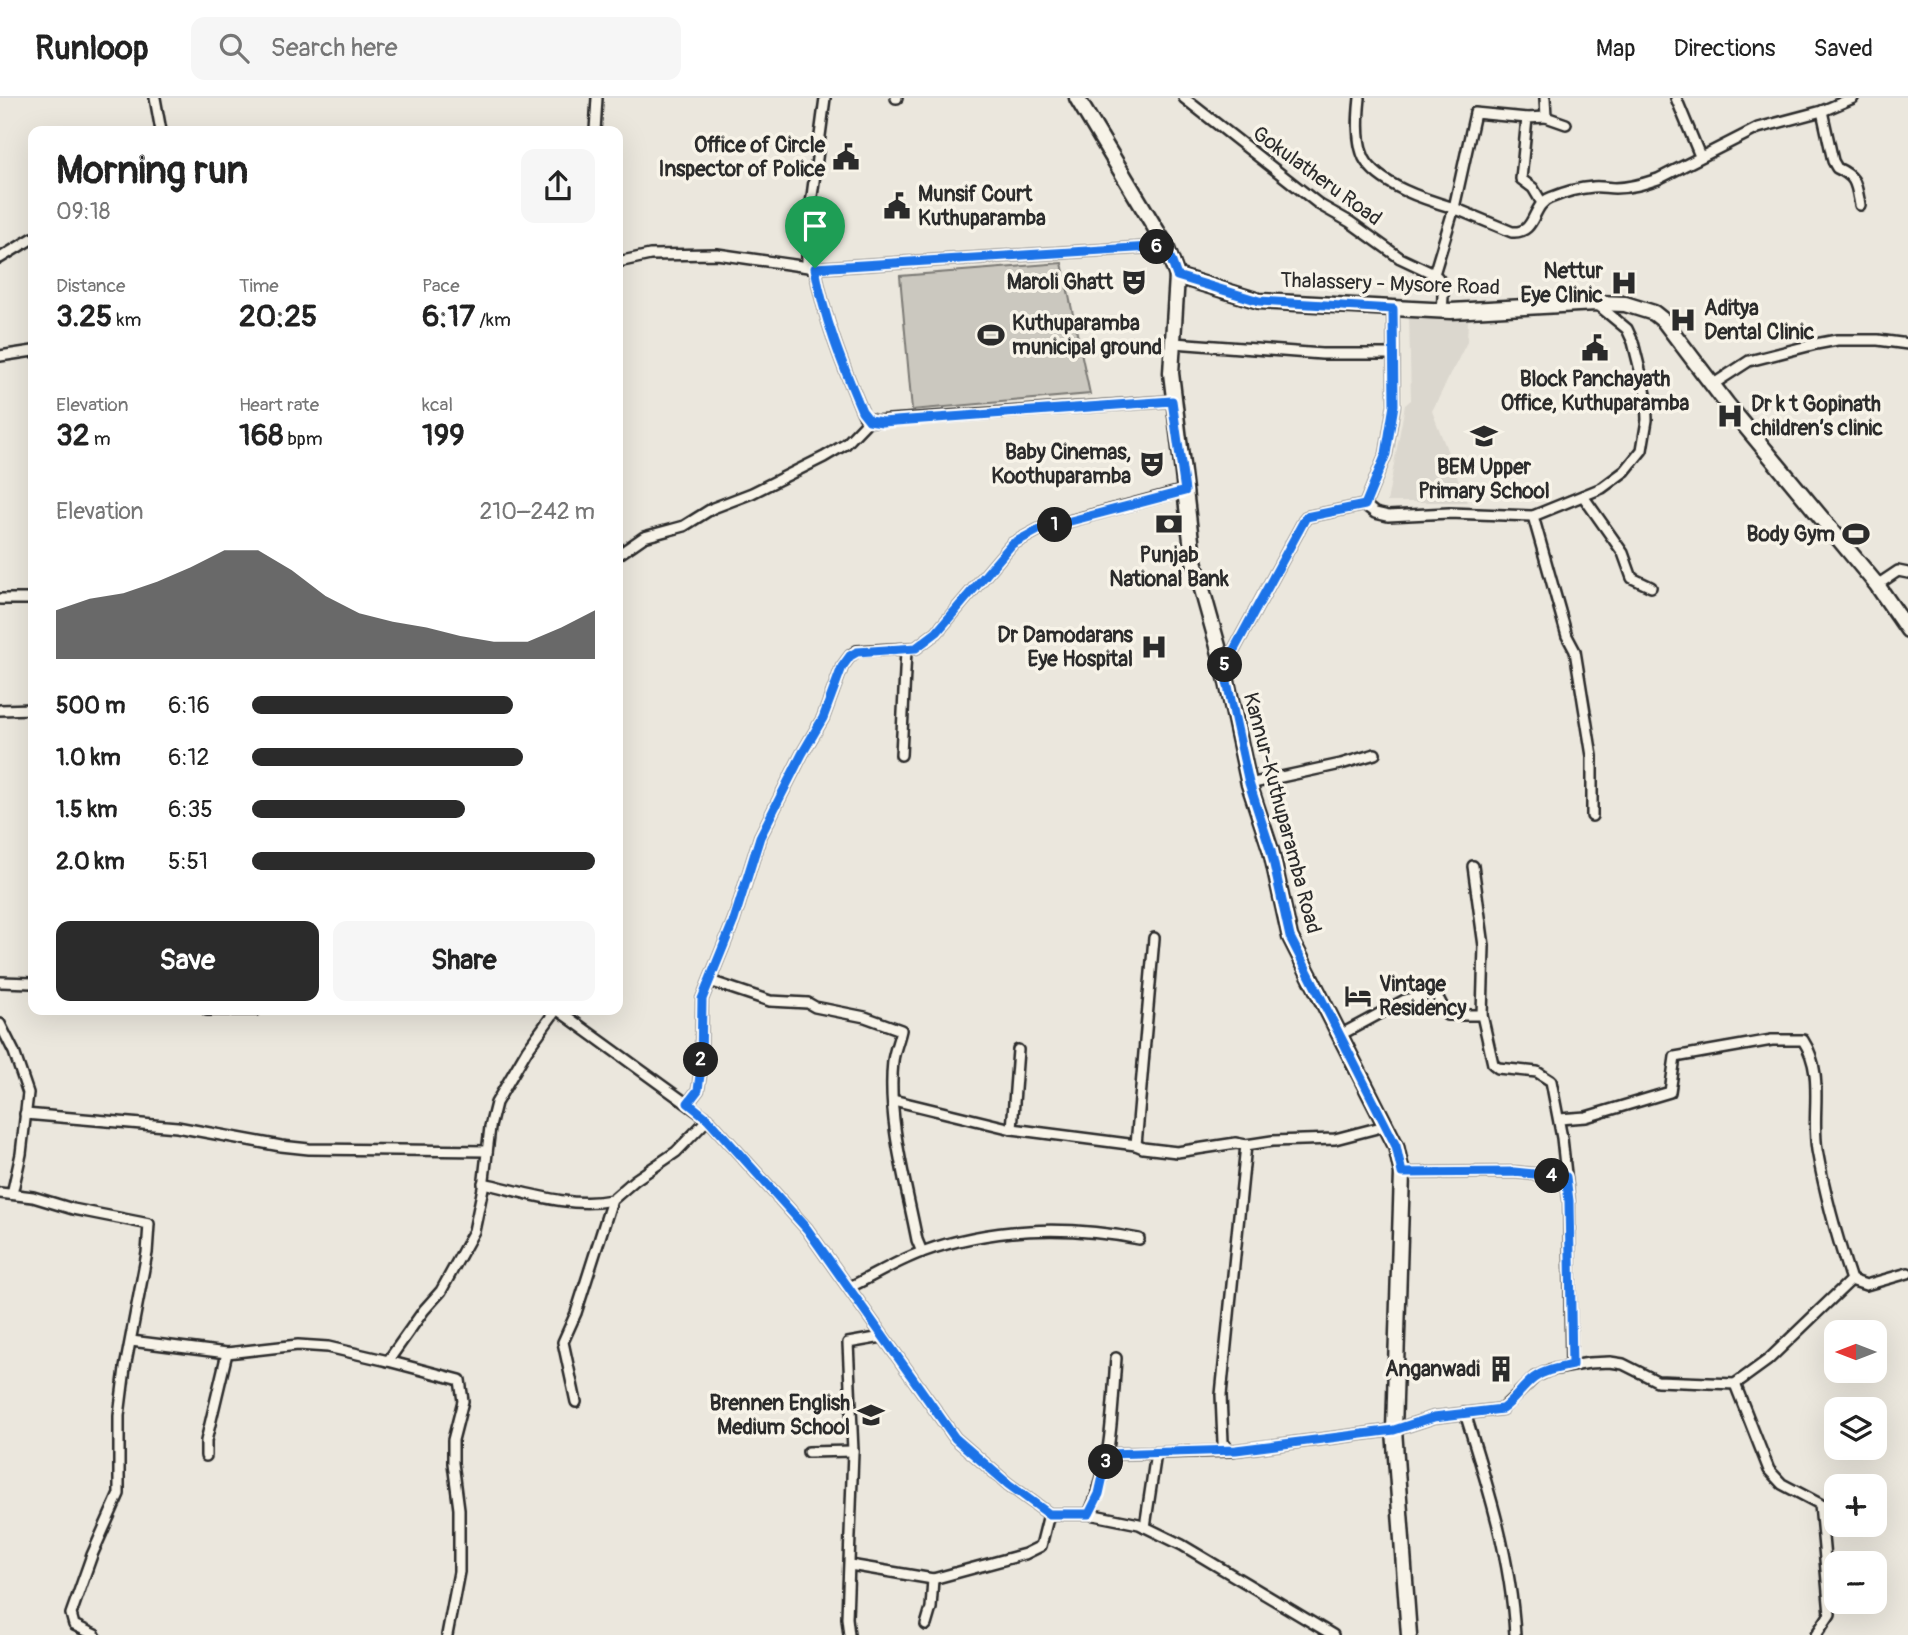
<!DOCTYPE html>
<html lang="en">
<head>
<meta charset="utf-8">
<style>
  body { margin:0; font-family:Pangolin,sans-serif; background:#f6f6f6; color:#222; height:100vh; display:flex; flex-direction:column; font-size:26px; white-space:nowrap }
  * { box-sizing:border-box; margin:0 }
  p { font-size:23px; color:#767676 }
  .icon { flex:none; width:38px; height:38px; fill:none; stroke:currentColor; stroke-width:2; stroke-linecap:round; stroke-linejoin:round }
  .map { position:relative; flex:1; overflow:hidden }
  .details { position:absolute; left:28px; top:28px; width:595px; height:889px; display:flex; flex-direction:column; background:#fff; border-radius:14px; box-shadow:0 7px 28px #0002 }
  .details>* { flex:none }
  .needle { width:46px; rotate:270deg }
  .controls { position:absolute; left:1824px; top:1222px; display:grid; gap:14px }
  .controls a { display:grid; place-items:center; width:63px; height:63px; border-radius:14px; background:#fff; box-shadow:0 7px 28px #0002; font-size:35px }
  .pin { position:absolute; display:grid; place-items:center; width:60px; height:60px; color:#fff; margin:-72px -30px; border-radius:50% 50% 50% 0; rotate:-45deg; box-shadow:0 0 7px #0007 }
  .pin .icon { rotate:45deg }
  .km { position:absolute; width:35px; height:35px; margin:-18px; border-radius:50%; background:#222; color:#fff; font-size:19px; line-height:35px; text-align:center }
  .round { display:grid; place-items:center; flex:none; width:74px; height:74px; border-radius:14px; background:#f6f6f6 }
  .summary { display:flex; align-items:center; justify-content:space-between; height:119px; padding:0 28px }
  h1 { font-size:38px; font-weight:700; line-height:52px }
  .metrics { display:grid; grid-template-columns:repeat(3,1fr); gap:10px; height:119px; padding:7px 28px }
  .metrics div { display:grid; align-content:center }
  .metrics b { font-size:30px; font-weight:700 }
  .metrics small { font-size:19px; font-weight:400 }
  .metrics p { font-size:19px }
  .chart { height:196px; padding:14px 28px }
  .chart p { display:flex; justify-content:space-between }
  .chart svg { width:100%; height:126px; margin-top:7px; fill:#2b2b2b; opacity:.7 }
  .action { display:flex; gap:14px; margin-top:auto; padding:14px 28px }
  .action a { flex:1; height:80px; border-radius:14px; background:#2b2b2b; color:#fff; font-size:28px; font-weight:700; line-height:80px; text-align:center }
  .action a+a { background:#f6f6f6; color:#222 }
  ul { padding:0 28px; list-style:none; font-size:23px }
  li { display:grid; grid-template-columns:112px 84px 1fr; align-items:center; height:52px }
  li i { height:18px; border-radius:9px; background:#2b2b2b }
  header { display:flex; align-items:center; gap:42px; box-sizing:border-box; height:98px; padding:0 35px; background:#fff; border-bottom:2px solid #e0e0e0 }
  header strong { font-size:33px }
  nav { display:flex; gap:38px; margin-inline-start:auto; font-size:24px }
  .search { width:490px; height:63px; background:#f6f6f6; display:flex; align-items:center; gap:18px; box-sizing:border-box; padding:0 24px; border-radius:14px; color:#767676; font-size:26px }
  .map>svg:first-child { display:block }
  .built { fill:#dbd7ce }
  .green { fill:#cbc8bf; stroke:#7b7a75; stroke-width:2 }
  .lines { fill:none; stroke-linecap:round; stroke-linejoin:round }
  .minor-casing { stroke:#2b2b2b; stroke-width:14 }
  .primary-casing { stroke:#2b2b2b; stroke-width:19 }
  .minor { stroke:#f7f3e8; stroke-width:9 }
  .primary { stroke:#f7f3e8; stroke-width:14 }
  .route-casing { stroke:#fff; stroke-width:14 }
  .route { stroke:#1a73e8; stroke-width:9 }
  .labels { text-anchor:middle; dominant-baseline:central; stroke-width:7; stroke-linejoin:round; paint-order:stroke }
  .poi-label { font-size:21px; font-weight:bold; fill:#2b2b2b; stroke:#f7f3e8; text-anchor:end }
  .street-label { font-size:21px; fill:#2b2b2b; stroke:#f7f3e8 }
</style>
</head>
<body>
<header>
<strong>Runloop</strong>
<div class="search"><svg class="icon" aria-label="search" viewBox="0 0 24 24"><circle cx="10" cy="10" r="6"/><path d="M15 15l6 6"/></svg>Search here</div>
<nav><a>Map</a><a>Directions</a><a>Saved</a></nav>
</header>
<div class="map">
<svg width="1908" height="1537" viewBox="0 0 1908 1537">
  <rect width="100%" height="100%" fill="#ebe7dd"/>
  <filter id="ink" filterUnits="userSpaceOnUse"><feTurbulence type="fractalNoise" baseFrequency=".0143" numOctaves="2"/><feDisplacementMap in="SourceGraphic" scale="14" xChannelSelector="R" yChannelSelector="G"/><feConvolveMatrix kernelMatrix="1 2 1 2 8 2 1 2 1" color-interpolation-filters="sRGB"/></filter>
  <g filter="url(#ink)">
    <polygon class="built" points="1409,218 1468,222 1467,244 1432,313 1467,404 1387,404 1405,307 1411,302"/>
    <polygon class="green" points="1062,165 1090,296 912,312 900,178"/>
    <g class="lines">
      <g class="minor-casing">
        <g id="minor">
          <polyline points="155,0 161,33"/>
          <polyline points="896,0 897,0"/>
          <polyline points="1184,0 1320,107 1350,124 1400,160 1434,176"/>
          <path d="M 1360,0 C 1358,18 1356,43 1364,60 C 1378,87 1427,102 1454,110 L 1475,15 L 1527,20"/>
          <polyline points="1545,0 1546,19 1566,26"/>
          <polyline points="1676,0 1700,58"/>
          <path d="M 1822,13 L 1833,63 L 1837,70 C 1857,79 1856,86 1860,107"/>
          <polyline points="595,33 597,0"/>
          <polyline points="1542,105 1533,90 1521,81 1527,20 1546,19"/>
          <polyline points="0,160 33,140"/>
          <path d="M 618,164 L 650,157 L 717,156 L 815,170 C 824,221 842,266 862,313 L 865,319 L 875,323 L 1172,303"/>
          <polyline points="807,167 807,136 825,0"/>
          <polyline points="815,170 1166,148"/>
          <path d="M 1442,212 C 1443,198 1446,185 1434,176 L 1454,110 L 1512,134 C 1537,136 1531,107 1550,100 C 1562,95 1579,90 1593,89 C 1600,88 1607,90 1615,90 C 1630,90 1643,86 1658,81 L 1758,30 L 1822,13 L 1853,0"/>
          <polyline points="1174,245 1322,256 1393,256"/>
          <polyline points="0,258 33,253"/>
          <polyline points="1712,287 1749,263 1816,246 1837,242 1878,242 1908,246"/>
          <polyline points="1583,398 1623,455 1632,480 1651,489"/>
          <polyline points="1365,407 1375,415 1388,418 1449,415 1533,418 1602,390 1625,373 1642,352 1647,322 1646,296 1633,244 1627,231 1598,207"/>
          <polyline points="1533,418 1567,538 1575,553 1592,658 1592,718"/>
          <polyline points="618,457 644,439 684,428 713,410 752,395 824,359 846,346 869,322"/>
          <polyline points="1877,487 1898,473 1908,475"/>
          <polyline points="0,501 33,501"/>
          <polyline points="1224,570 1306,419 1365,407 1386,356 1394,307 1393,211"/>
          <polyline points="0,612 33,611"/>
          <polyline points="901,657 906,552"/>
          <polyline points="1249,686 1341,666 1375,656"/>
          <polyline points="1473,768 1484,848 1482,917"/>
          <path d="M 710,883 L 770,903 L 808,905 L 815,909 L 865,919 L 901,932 C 899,942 894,953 893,963 C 887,1022 906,1085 917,1142 L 922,1154"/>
          <polyline points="0,884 33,885"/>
          <polyline points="207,912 256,912"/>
          <polyline points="558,912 708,1021 807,1131 955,1340 1008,1386 1049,1416 1089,1416 1139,1426 1182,1447 1333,1537"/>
          <polyline points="0,926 14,954 28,995 21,1056 12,1096"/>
          <polyline points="1340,937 1405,902 1435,894 1447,917 1482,917 1493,966 1498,970 1537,974 1551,983 1562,1040 1569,1103 1571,1267"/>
          <polyline points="893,1002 1012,1031 1136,1047 1143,1050 1177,1054 1236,1045 1246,1047 1272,1043 1335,1041 1385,1028"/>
          <polyline points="688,1005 698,992 701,970 702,901 734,822 760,739 802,656 823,620 842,569 850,558 857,553 916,550 937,534 1012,446 1040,431 1185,392"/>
          <polyline points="25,1016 177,1029 281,1048 309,1051 487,1053"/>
          <path d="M 1559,1021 L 1586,1019 L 1670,994 L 1675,959 L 1772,942 L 1803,942 C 1825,976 1811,1014 1817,1052 C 1825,1097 1837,1140 1851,1182"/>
          <polyline points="1012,1031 1018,952"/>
          <polyline points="1136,1047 1154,840"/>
          <polyline points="1246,1047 1221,1297 1223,1344 1229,1353 1394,1332 1434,1319 1502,1311 1535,1279 1550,1272 1589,1265 1610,1264 1623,1266 1657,1283 1735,1286 1768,1262 1851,1182 1866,1187 1908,1175"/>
          <polyline points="1402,1075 1514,1074 1566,1079"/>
          <path d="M 483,1085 C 524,1094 570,1111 612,1102"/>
          <polyline points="0,1095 33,1099 73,1111 149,1126 147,1155 125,1270 119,1318 119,1396 92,1457 71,1516 74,1527 95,1537"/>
          <path d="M 850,1189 C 873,1178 897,1163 922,1154 C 991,1129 1067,1127 1139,1141"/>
          <polyline points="131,1243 227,1255 298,1247 328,1249 388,1263 424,1212 441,1193 474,1133 483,1090 490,1029 496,1005 527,952 556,912"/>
          <polyline points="388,1263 460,1282 463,1303 453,1342 453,1365 459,1411 459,1474 447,1537"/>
          <polyline points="1735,1286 1769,1372 1782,1386 1820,1406 1830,1516 1816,1537"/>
          <polyline points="576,1304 563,1244 576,1215 612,1102 635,1082 676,1054 708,1021"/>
          <path d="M 1465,1315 C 1488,1388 1511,1460 1515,1537"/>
          <polyline points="808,1354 853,1353"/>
          <polyline points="1108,1356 1229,1353"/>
          <polyline points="206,1358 206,1343 227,1255"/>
          <path d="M 1089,1416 C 1112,1367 1112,1313 1116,1260"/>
          <polyline points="1145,1429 1156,1355"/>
          <polyline points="850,1467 933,1481 1025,1456 1041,1448 1049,1416"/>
          <polyline points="926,1527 931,1510 933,1481"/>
          <polyline points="849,1537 847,1520 853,1353 848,1245 882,1239"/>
        </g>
      </g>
      <g class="primary-casing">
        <g id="primary">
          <polyline points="1077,0 1166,148 1177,178 1259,203 1451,213 1596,205 1625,206 1654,215 1664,223 1727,306 1877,487 1908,532"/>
          <polyline points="1177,178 1171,275 1193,459 1224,570 1249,686 1271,753 1290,839 1396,1048 1402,1075 1394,1332 1409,1537"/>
        </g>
      </g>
      <use href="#minor" class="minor"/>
      <use href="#primary" class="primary"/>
    </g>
  </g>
  <g class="lines" filter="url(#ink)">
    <g class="route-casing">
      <path id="route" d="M 1166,148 L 1177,178 L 1259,203 L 1393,211 L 1394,307 L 1386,356 L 1365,407 L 1306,419 L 1224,570 L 1249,685 L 1271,753 L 1290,839 L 1396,1048 L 1402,1075 L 1514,1074 L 1566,1079 L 1569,1103 L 1572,1267 C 1559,1270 1545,1272 1534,1280 C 1522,1289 1514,1303 1502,1311 L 1434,1319 L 1394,1332 L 1236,1352 L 1108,1356 L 1099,1396 L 1089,1416 L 1049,1416 L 1008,1386 L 955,1340 L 807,1131 L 708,1021 L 688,1005 L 698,992 L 701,970 L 702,901 L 734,822 L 760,739 L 802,656 L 823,620 L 842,569 L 850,558 L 857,554 L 916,550 L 937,534 L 1012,446 L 1040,431 L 1185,393 L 1172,303 L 882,324 L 869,322 L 862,313 C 842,266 824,221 815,170 Z"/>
    </g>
    <use href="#route" class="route"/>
  </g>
  <defs>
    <g id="civic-bare" transform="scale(2.1)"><path d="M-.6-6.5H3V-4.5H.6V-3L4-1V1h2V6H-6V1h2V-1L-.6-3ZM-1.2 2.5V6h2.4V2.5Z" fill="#2b2b2b" stroke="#f7f3e8" stroke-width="2.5" paint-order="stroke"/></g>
    <g id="theatre-bare" transform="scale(2.1)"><path d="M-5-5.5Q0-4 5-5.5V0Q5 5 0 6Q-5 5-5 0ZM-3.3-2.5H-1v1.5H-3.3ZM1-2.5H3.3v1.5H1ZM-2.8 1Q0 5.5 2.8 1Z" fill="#2b2b2b" stroke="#f7f3e8" stroke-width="2.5" paint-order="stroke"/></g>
    <g id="hospital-bare" transform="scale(2.1)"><path d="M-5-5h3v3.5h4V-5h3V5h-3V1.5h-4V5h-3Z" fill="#2b2b2b" stroke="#f7f3e8" stroke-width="2.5" paint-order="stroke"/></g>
    <g id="stadium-bare" transform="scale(2.1)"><path d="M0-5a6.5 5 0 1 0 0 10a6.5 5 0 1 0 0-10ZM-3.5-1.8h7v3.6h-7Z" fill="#2b2b2b" stroke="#f7f3e8" stroke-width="2.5" paint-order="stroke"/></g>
    <g id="school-bare" transform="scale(2.1)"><path d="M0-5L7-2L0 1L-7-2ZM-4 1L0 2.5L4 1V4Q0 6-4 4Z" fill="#2b2b2b" stroke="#f7f3e8" stroke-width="2.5" paint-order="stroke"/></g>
    <g id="bank-bare" transform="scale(2.1)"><path d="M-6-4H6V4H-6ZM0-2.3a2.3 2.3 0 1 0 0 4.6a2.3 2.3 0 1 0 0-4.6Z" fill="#2b2b2b" stroke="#f7f3e8" stroke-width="2.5" paint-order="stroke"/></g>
    <g id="hotel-bare" transform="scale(2.1)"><path d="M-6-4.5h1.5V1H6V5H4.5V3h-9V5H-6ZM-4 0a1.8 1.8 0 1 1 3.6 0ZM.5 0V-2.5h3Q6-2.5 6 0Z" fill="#2b2b2b" stroke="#f7f3e8" stroke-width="2.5" paint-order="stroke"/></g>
    <g id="building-bare" transform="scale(2.1)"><path d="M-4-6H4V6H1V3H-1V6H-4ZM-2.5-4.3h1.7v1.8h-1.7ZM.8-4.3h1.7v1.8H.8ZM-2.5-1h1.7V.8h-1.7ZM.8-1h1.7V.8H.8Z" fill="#2b2b2b" stroke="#f7f3e8" stroke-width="2.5" paint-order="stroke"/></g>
  </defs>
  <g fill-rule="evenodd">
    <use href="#civic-bare" x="846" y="59"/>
    <use href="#civic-bare" x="897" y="108"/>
    <use href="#theatre-bare" x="1134" y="184"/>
    <use href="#hospital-bare" x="1624" y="185"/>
    <use href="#hospital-bare" x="1683" y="222"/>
    <use href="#stadium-bare" x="991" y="237"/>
    <use href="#civic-bare" x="1595" y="250"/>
    <use href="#hospital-bare" x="1730" y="318"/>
    <use href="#school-bare" x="1484" y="338"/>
    <use href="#theatre-bare" x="1152" y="366"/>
    <use href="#bank-bare" x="1169" y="426"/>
    <use href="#stadium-bare" x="1856" y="436"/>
    <use href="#hospital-bare" x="1154" y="549"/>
    <use href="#hotel-bare" x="1358" y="898"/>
    <use href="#building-bare" x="1501" y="1271"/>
    <use href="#school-bare" x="871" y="1317"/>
  </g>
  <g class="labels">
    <g class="poi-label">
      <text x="825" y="47">Office of Circle<tspan x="825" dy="24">Inspector of Police</tspan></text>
      <text x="918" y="96" text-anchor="start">Munsif Court<tspan x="918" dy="24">Kuthuparamba</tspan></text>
      <text x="1603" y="173">Nettur<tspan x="1603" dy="24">Eye Clinic</tspan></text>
      <text x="1113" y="184">Maroli Ghatt</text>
      <text x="1704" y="210" text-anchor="start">Aditya<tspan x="1704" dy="24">Dental Clinic</tspan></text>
      <text x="1012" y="225" text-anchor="start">Kuthuparamba<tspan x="1012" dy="24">municipal ground</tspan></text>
      <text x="1595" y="281" text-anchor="middle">Block Panchayath<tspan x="1595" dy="24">Office, Kuthuparamba</tspan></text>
      <text x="1751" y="306" text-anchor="start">Dr k t Gopinath<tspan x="1751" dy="24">children’s clinic</tspan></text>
      <text x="1131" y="354">Baby Cinemas,<tspan x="1131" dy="24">Koothuparamba</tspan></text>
      <text x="1484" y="369" text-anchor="middle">BEM Upper<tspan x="1484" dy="24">Primary School</tspan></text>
      <text x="1835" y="436">Body Gym</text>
      <text x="1169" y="457" text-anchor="middle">Punjab<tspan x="1169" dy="24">National Bank</tspan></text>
      <text x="1133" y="537">Dr Damodarans<tspan x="1133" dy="24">Eye Hospital</tspan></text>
      <text x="1379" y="886" text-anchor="start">Vintage<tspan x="1379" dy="24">Residency</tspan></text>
      <text x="1480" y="1271">Anganwadi</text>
      <text x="850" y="1305">Brennen English<tspan x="850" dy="24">Medium School</tspan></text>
    </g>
    <g class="street-label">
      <text transform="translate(1317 78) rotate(36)">Gokulatheru Road</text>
      <text transform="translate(1390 186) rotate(2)">Thalassery - Mysore Road</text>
      <text transform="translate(1282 715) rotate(75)">Kannur-Kuthuparamba Road</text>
    </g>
  </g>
</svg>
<div class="controls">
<a><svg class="needle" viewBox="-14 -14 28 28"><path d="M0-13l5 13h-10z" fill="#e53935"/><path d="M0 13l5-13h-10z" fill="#767676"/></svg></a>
<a><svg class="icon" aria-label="layers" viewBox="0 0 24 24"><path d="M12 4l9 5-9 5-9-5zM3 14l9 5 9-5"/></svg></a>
<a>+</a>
<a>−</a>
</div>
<div class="pin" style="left:815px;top:170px;background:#1e9e55"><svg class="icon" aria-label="arrive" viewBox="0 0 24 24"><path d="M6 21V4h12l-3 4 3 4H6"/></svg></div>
<b class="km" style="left:1055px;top:427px">1</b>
<b class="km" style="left:701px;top:962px">2</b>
<b class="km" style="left:1106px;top:1364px">3</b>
<b class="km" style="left:1552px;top:1078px">4</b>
<b class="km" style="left:1225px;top:567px">5</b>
<b class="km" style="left:1157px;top:149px">6</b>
<section class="details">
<div class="summary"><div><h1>Morning run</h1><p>09:18</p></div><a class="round"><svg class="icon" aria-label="share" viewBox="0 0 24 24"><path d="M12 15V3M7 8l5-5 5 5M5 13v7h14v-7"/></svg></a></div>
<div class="metrics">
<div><p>Distance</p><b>3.25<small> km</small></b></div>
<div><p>Time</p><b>20:25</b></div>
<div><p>Pace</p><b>6:17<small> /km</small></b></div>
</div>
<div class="metrics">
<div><p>Elevation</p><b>32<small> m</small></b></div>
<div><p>Heart rate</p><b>168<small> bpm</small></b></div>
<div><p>kcal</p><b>199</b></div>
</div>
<div class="chart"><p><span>Elevation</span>210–242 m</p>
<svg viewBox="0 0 160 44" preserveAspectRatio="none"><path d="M0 44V27L10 23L20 21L30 17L40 12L50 6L60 6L70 13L80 22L90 28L100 31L110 33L120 36L130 38L140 38L150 33L160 27V44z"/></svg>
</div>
<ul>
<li><b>500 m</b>6:16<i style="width:76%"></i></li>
<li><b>1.0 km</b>6:12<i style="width:79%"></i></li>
<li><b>1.5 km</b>6:35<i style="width:62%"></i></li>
<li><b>2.0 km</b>5:51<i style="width:100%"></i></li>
</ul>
<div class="action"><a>Save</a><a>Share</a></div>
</section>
</div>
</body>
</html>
